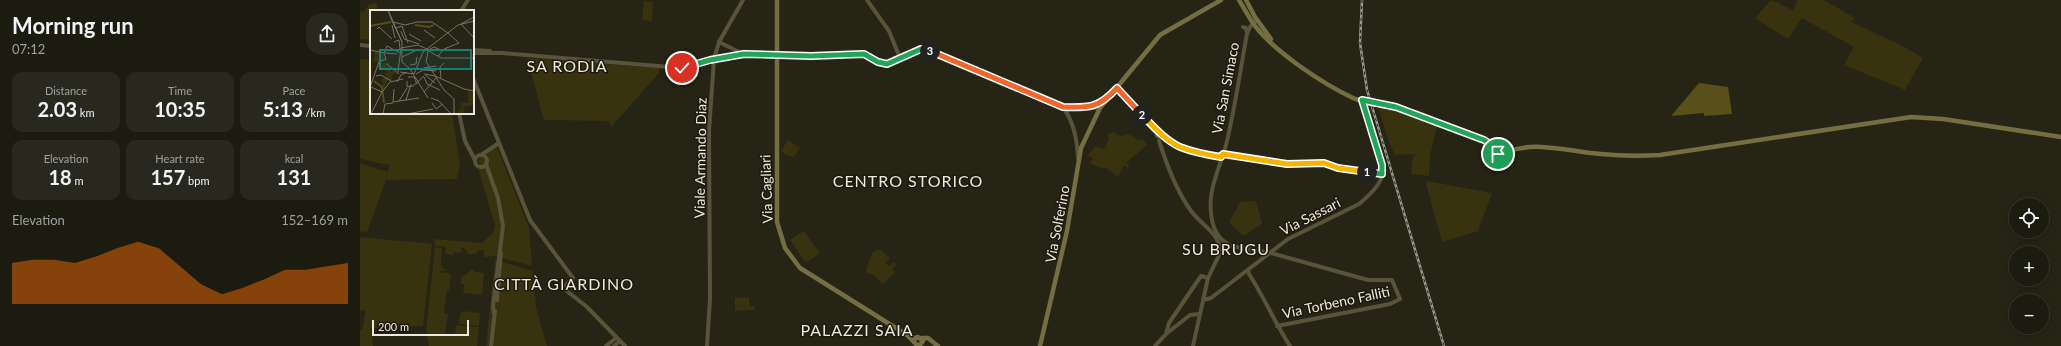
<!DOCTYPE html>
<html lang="en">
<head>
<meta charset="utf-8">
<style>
  body { margin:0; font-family:Lato,sans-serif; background:#29281e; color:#f1f3f6; height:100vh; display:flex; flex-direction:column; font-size:15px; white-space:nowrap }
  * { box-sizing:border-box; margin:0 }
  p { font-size:13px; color:#a0a19f }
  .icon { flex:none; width:22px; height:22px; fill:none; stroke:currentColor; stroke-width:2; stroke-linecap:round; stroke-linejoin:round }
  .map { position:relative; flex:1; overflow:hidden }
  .details { display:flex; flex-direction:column; background:#1c1b10; width:360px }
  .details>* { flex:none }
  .fabs { position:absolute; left:1649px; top:198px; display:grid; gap:8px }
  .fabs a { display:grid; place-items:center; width:40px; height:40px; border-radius:50%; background:#1c1b10; box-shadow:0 2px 10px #0003,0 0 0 1px #3a3930; font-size:20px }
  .scale { position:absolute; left:12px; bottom:10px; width:97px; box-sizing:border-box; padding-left:4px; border:2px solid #ebe9e0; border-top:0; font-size:11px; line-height:14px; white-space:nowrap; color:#ebe9e0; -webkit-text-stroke:3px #1d1a0c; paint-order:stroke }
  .pin { position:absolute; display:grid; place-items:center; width:34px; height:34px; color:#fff; margin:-17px; border:2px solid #fff; border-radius:50%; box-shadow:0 1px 4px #0007 }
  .km { position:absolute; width:20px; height:20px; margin:-10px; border-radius:50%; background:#222; color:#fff; font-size:11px; line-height:20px; text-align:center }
  .round { display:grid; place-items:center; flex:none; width:42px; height:42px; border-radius:16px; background:#29281e }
  .summary { display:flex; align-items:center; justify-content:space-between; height:68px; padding:0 12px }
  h1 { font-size:22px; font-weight:700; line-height:30px }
  .figures { display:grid; grid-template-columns:repeat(3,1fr); gap:6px; height:68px; padding:4px 12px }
  .figures div { display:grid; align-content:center; border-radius:10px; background:#29281e; text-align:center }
  .figures b { font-size:20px; font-weight:700 }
  .figures small { font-size:11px; font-weight:400 }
  .figures p { font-size:11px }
  .chart { height:112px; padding:8px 12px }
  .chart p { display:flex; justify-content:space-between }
  .chart svg { width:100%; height:72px; margin-top:4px; fill:#b45309; opacity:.7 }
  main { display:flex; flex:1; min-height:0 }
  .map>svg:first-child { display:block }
  .green { fill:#38320e }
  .forest { fill:#584f1a }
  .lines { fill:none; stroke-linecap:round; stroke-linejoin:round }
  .tertiary { stroke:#585339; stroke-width:4 }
  .secondary { stroke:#756e43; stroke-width:4.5 }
  .rail-casing { stroke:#9c9a8f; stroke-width:2.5 }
  .rail { stroke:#1d1a0c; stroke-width:1; stroke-dasharray:3; stroke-linecap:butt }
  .split-1-casing { stroke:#fff; stroke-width:8 }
  .split-2-casing { stroke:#fff; stroke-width:8 }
  .split-3-casing { stroke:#fff; stroke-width:8 }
  .split-4-casing { stroke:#fff; stroke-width:8 }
  .split-1 { stroke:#22a559; stroke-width:5 }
  .split-2 { stroke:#f5b400; stroke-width:5 }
  .split-3 { stroke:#f0652b; stroke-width:5 }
  .split-4 { stroke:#22a559; stroke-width:5 }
  .labels { text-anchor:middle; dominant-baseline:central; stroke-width:3; stroke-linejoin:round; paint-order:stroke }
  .street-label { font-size:14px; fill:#ebe9e0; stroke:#1d1a0c }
  .quarter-label { font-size:16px; letter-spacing:1px; fill:#ebe9e0; stroke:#1d1a0c }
  .inset-river { fill:none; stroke:#554c17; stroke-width:2 }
  .inset-road { fill:none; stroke:#757366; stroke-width:1 }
  .view { fill:#1a7c74; fill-opacity:0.15; stroke:#1a7c74; stroke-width:2 }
  .inset-edge { fill:none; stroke:#ebe9e0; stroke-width:2 }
</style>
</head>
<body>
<main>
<section class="details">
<div class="summary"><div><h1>Morning run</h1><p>07:12</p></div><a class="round"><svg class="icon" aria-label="share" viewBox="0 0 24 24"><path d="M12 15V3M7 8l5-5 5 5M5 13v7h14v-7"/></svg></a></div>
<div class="figures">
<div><p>Distance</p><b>2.03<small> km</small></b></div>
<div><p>Time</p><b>10:35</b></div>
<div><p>Pace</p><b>5:13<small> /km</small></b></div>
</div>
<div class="figures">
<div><p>Elevation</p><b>18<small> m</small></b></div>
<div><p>Heart rate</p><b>157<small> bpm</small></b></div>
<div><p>kcal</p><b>131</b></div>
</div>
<div class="chart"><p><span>Elevation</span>152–169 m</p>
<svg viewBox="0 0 160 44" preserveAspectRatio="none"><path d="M0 44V19L10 17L20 17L30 19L40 15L50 10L60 6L70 10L80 21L90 32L100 38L110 34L120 29L130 23L140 23L150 21L160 19V44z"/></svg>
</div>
</section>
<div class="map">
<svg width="1701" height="346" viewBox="0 0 1701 346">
  <rect width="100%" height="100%" fill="#262415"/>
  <g class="green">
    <polygon points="1411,0 1433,10 1438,0 1464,0 1495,18 1491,22 1543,46 1563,58 1545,90 1484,65 1494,47 1442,18 1428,39 1395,18"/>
    <polygon points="284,1 293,2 292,21 282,20"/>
    <polygon points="17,3 17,11 11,11 11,40 0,39 0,11 4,12 9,4"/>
    <polygon points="167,58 299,68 299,73 251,127 249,121 184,120"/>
    <polygon points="0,59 11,60 11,113 92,113 100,164 97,179 26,180 7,232 0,231 0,163 28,172 29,165 0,159"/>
    <polygon points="1018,107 1028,107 1077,126 1070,156 1069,176 1051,174 1053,156 1058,154 1035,155 1030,145"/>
    <polygon points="753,132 761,136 769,134 780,141 782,139 787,145 766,163 770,166 768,168 764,165 758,177 745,167 743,169 730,163 733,159 728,155 736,146 744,149 749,139 747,134"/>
    <polygon points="428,140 440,148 434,157 426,155 421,151"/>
    <polygon points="137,147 169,228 172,266 135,256 124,257 124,250 120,250 115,254 108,254 104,248 101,248 101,253 94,252 94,255 85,254 86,247 75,246 74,239 122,243 133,233 135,226 118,168 120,164 118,161 120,157 125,158 129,151"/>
    <polygon points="1067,181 1132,193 1118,231 1082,242 1066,184"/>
    <polygon points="896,201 902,224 883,236 869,222 880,202"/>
    <polygon points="444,231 460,253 446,263 430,240"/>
    <polygon points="0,237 72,244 63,326 11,328 13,346 0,346 0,331 2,330 6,310 0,311"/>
    <polygon points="75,247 82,248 81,266 87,271 80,271 80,272 88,273 91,276 89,291 87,291 84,313 88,314 85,333 91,336 95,335 96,325 119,327 117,346 69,346 66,331"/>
    <polygon points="517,249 518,251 519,249 530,258 525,263 529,266 534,262 537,265 532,269 535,272 523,284 511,273 509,275 506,270 512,253"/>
    <polygon points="135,260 173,271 176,307 187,346 126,346"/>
    <polygon points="112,269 115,272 124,273 122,295 103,293 104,284 101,284 101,278"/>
    <polygon points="375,298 389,298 389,306 394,306 395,310 375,311 375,307 382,306 375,306"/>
    <polygon points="103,311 120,313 119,326 99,324 100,315"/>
  </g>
  <polygon class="forest" points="1339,83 1368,87 1372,114 1344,116 1344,113 1311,116"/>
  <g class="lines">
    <g class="tertiary">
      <polyline points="507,0 529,31 540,58"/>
      <polyline points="101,11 108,0"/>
      <polyline points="883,27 886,28 887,33"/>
      <polyline points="359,42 383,54"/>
      <polyline points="0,45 11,46"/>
      <polyline points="113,50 130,51"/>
      <polyline points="113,53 142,53 322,68 350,60 383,54 455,56 504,54 518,62 527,64 564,49 613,68 699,106 740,108"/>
      <polyline points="113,78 170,220 213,278 203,288 227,307 265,346"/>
      <polyline points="757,88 798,131"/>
      <path d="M 703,107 C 714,123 717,139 718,158"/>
      <polyline points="727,107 745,101"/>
      <polyline points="99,113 105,141 115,160"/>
      <circle cx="799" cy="134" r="2.5"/>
      <polyline points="806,136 822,147 861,157"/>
      <path d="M 799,141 C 807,165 816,190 831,211 C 843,227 858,231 861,252"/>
      <polyline points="863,154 927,164 964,163 992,170 1022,174"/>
      <circle cx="121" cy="161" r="6"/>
      <polyline points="121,155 139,143"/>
      <polyline points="126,164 138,198 143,226 133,306 134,313"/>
      <polyline points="859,244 911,253 1008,280 1032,280 1040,299 1030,304 917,326"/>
      <path d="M 868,244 C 857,238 852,225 851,213 C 848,189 860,167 866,145 C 875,109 880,71 887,34 L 890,27 L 897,20"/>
      <path d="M 888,270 L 889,274 C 904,297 915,323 930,346"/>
      <polyline points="137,300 141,253"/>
      <path d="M 843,300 L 851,298 L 928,239 L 999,204 C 1006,198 1016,190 1020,181 C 1029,166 1006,118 1001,101"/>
      <polyline points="806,334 830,315 839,314"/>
      <polyline points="131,346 135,311"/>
      <polyline points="246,346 256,338"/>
      <polyline points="254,346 260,341"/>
      <polyline points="347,346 350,299 349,131 354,59 359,42 383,0"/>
      <polyline points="795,346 806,334 809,323 841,276 848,278"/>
      <polyline points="833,346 848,278 861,251"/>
    </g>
    <g class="secondary">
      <polyline points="417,0 417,222 425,248 440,268 547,335 554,342"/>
      <path d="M 879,0 C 884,8 889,18 895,26 C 915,52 963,84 993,98 C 1007,104 1023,103 1038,108 C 1071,120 1104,134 1138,144"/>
      <polyline points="886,0 895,17 911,39"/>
      <circle cx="1143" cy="150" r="7"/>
      <path d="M 1149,151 C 1178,141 1212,152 1241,154 C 1261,156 1280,156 1300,155 L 1551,117 L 1583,119 L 1701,137"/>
      <polyline points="562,338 568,338 578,346"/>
      <polyline points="558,346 554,342 555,338 558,337 563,341 559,346"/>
      <polyline points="680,346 707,231 721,148 740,108 800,35 861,0"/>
    </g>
    <g class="rail-casing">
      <polyline id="rail" points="1002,0 1000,43 1007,90 1084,346"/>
    </g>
    <use href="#rail" class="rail"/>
  </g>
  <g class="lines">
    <g class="split-1-casing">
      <polyline id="split-1" points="1007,172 1022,174 1022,165 1002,100 1036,107 1124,140 1136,148 1138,154"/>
    </g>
    <g class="split-2-casing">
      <path id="split-2" d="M 782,115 C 793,126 805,140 820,147 C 833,152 848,155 861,157 L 863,154 L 927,164 L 964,163 L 978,168 L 1007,172"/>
    </g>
    <g class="split-3-casing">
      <path id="split-3" d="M 570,51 L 703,107 C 729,108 739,108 757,88 L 782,115"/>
    </g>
    <g class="split-4-casing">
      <polyline id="split-4" points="322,68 350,60 384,54 451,56 504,54 518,62 527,64 561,49 570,51"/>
    </g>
    <use href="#split-1" class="split-1"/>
    <use href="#split-2" class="split-2"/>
    <use href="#split-3" class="split-3"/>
    <use href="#split-4" class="split-4"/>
  </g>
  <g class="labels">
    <g class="street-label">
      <text transform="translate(865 88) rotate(-79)">Via San Simaco</text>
      <text transform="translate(340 158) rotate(-89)">Viale Armando Diaz</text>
      <text transform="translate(406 189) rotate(-92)">Via Cagliari</text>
      <text transform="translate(950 216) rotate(-27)">Via Sassari</text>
      <text transform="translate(697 224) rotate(-79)">Via Solferino</text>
      <text transform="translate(976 302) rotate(-12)">Via Torbeno Falliti</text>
    </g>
    <g class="quarter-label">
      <text x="207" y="65">SA RODIA</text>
      <text x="548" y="180">CENTRO STORICO</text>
      <text x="866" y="248">SU BRUGU</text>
      <text x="204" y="283">CITTÀ GIARDINO</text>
      <text x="497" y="329">PALAZZI SAIA</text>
    </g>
  </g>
  <g transform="translate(10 10)">
    <rect width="104" height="104" fill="#262415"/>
    <path d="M 5,42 L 14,43 L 15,50 L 10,53 L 16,53 L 17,48 L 21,62 L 24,60 L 26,63 L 22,65 L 22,71 L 18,70 L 13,80 L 12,76 L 14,73 L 10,71 L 17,66 L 13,63 L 18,63 L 13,58 L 8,58 L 9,53 L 3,51 ZM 98,81 L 104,82 L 104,95 L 93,97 L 95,104 L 86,104 L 92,97 L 91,93 L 99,93 Z" fill="#38320e"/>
    <path class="inset-river" d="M 45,15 L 59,17 L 64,15M 0,16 L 21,12M 4,71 L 12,77 L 14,93"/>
    <path class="inset-road" d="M 18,0 L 22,11 L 32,32 L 18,0M 23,12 L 35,15 L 47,12 L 62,12 L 78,23M 91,14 L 104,28M 91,14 L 104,7M 22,15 L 25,28M 26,18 L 32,16 L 38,33M 7,19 L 9,17 L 22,29M 54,20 L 65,28M 31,21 L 34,29 L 49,34M 39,24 L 51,31M 24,32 L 29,30 L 30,39M 32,32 L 32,52 L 39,58M 17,36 L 30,43M 60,39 L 64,37 L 73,41M 0,40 L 14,43M 57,40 L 71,48M 15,43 L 27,44M 68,46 L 74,39 L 89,33 L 78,23M 32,47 L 45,41M 71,48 L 104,48M 16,49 L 14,43 L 17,36M 56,53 L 58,41M 57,53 L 74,80 L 84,89 L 84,103M 17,54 L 29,64M 40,55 L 46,54 L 47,47M 54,58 L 66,56M 40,59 L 58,88M 28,62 L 31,38 L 48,35 L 57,39M 30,62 L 44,64M 44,64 L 53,42 L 88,15 L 104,11M 46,64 L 53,60 L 66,61M 54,64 L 65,66 L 94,79 L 104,81M 55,65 L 65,73M 6,66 L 11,65 L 21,71M 38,67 L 44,67 L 47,74M 54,67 L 57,74 L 70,80M 71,68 L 70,57 L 74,53M 37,71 L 37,77 L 43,76 L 54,66M 27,72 L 31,65 L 37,62M 0,77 L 9,52 L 16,49M 1,77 L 12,82 L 20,72 L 33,69M 54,82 L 66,68M 61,88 L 69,91 L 81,104M 36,90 L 41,74M 29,91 L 37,78M 23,92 L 24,79M 23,92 L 49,88M 62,93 L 66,99 L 73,94M 1,104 L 12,82M 13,104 L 15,94 L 23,93M 37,104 L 63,99"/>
    <path class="view" d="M 10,40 L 101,40 L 101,59 L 10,59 Z"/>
    <rect width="104" height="104" class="inset-edge"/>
  </g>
</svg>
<div class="fabs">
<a><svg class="icon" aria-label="locate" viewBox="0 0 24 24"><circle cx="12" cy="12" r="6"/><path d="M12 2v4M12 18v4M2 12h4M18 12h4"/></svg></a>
<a>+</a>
<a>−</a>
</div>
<div class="scale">200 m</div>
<div class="pin" style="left:1138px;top:154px;background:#1e9e55"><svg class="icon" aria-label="arrive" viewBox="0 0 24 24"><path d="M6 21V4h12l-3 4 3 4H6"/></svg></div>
<div class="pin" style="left:322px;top:68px;background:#d93025"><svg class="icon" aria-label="check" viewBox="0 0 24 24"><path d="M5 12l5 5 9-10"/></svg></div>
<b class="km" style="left:1007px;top:172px">1</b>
<b class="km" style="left:782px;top:115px">2</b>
<b class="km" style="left:570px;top:51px">3</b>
</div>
</main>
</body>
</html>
